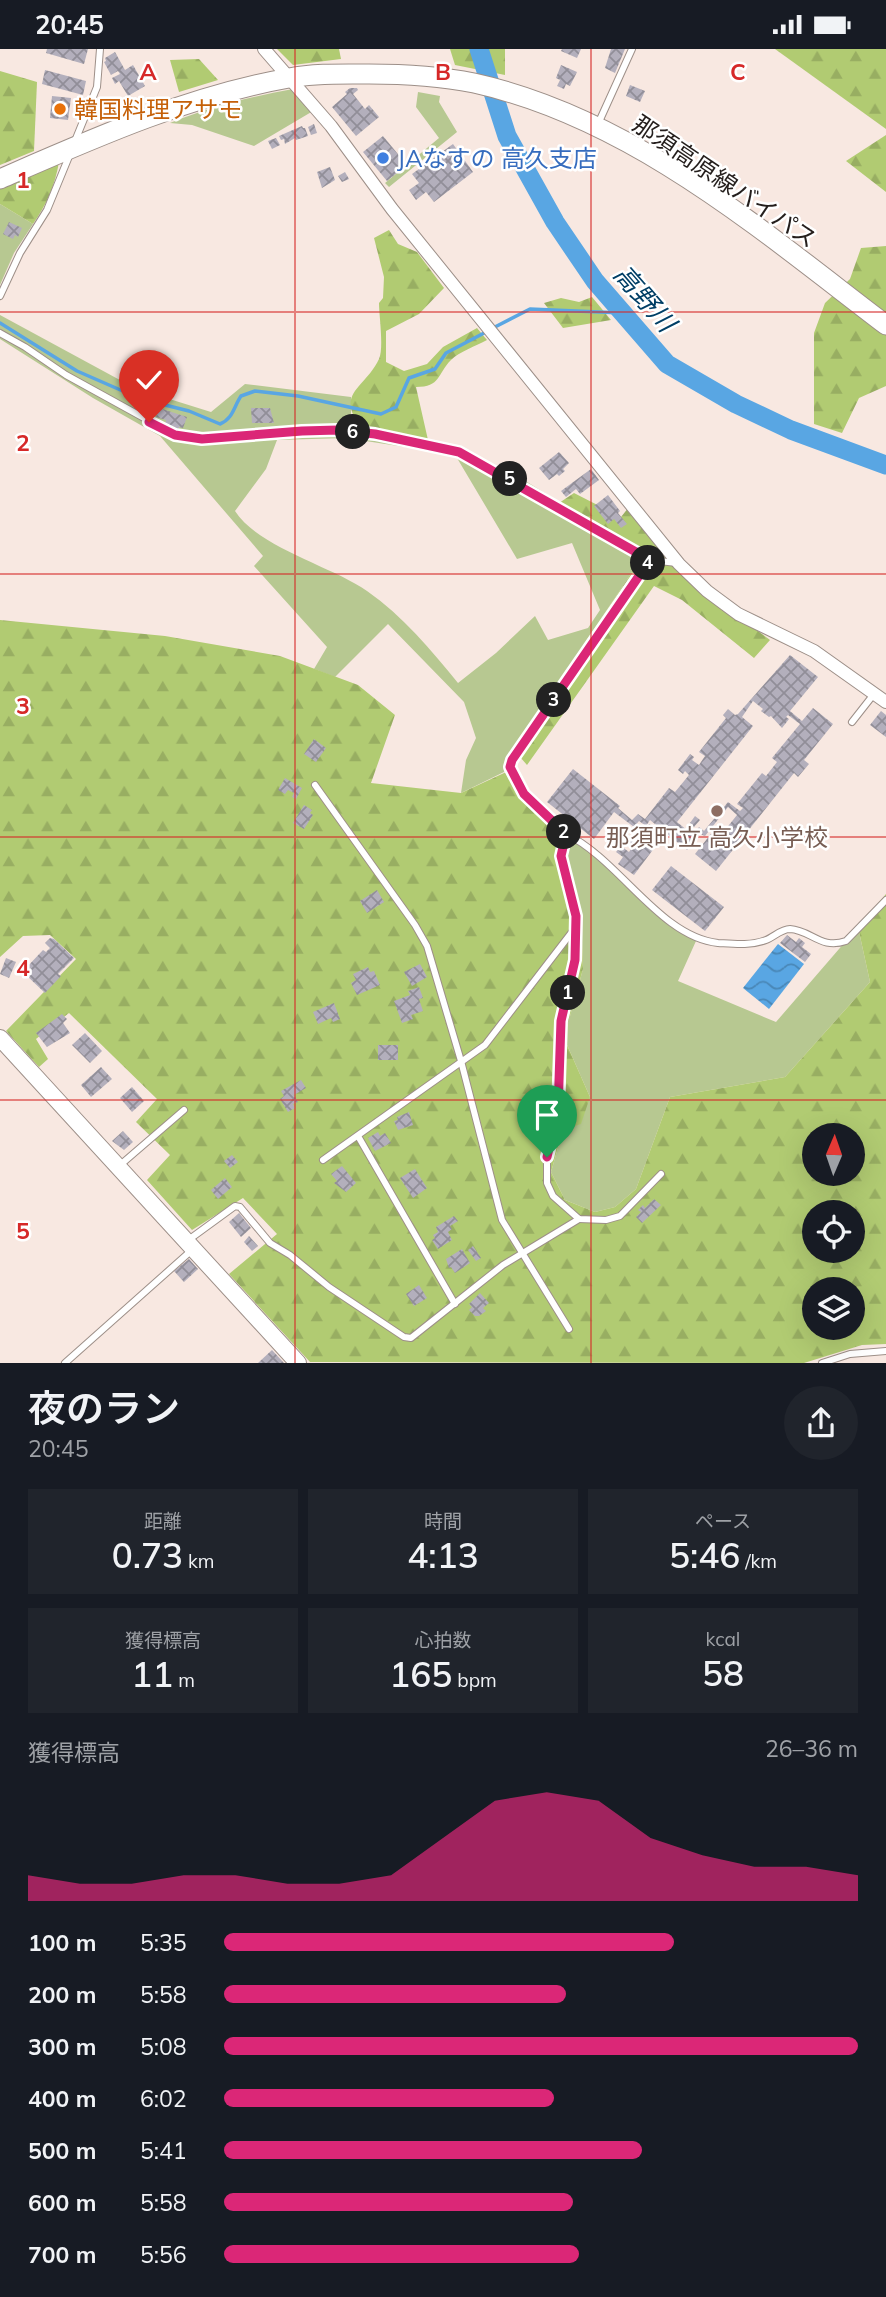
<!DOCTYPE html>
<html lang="ja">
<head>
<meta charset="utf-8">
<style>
  body { margin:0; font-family:Mulish,"Noto Sans JP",sans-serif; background:#20242c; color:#f1f3f6; height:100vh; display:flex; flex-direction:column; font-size:26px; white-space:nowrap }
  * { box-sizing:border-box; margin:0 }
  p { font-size:23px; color:#9ea1a6 }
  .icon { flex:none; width:38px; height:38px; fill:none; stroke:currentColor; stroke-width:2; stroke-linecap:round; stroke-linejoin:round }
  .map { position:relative; height:1314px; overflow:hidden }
  .drawer { display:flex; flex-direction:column; background:#171b24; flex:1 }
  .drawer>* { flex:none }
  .needle { width:46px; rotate:2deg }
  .buttons { position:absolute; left:802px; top:1074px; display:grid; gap:14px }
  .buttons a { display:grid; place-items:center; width:63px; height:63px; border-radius:50%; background:#171b24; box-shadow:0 7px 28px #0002; font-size:35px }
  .pin { position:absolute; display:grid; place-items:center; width:60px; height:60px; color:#fff; margin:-72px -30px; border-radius:50% 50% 50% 0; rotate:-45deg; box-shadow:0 0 7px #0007 }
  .pin .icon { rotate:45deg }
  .km { position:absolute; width:35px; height:35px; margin:-18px; border-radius:50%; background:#222; color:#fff; font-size:19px; line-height:35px; text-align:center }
  .round { display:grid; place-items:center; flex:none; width:74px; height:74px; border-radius:37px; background:#20242c }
  .overview { display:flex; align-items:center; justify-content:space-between; height:119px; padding:0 28px }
  h1 { font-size:38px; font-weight:600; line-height:52px }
  .stats { display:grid; grid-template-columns:repeat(3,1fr); gap:10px; height:119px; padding:7px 28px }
  .stats div { display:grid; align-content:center; border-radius:0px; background:#20242c; text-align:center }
  .stats b { font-size:35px; font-weight:600 }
  .stats small { font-size:19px; font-weight:400 }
  .stats p { font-size:19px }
  .chart { height:196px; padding:14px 28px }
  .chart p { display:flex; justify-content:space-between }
  .chart svg { width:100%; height:126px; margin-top:7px; fill:#db2777; opacity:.7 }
  ul { padding:0 28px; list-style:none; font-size:23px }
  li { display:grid; grid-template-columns:112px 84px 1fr; align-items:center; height:52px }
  li i { height:18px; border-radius:9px; background:#db2777 }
  .status { display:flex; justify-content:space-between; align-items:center; height:49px; padding:0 35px; background:#171b24; direction:ltr }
  .status svg { height:19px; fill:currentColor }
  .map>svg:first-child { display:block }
  .grass { fill:#b7c891; fill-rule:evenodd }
  .forest { fill:url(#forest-firs); fill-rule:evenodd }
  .water { fill:url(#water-waves) }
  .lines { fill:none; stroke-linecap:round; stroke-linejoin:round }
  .stream { stroke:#59a6e3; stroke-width:3.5 }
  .river { stroke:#59a6e3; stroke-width:19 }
  .building { fill:url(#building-cross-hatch); fill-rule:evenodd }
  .service-casing { stroke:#9d8f88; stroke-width:8 }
  .minor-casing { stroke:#9d8f88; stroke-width:14 }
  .tertiary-casing { stroke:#9d8f88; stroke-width:18 }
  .primary-casing { stroke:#9d8f88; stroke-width:21 }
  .service { stroke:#fff; stroke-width:6 }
  .minor { stroke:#fff; stroke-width:12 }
  .tertiary { stroke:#fff; stroke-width:16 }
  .primary { stroke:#fff; stroke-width:19 }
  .route-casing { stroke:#fff; stroke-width:14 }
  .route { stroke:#db2777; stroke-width:9 }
  .grid { fill:none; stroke:#d62828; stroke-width:2; stroke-opacity:0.55 }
  .food-dot { fill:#e8710a; stroke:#fff; stroke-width:2.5 }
  .shop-dot { fill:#3f7fe0; stroke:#fff; stroke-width:2.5 }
  .education-dot { fill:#8d6e63; stroke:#fff; stroke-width:2.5 }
  .labels { text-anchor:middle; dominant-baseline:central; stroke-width:5; stroke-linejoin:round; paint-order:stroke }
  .food-label { font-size:24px; fill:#c56008; stroke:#fff; text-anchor:start }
  .shop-label { font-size:24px; fill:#366cbe; stroke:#fff; text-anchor:start }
  .street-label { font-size:24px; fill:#241e1c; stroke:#fff }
  .education-label { font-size:24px; fill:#785e54; stroke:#fff }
  .water-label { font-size:26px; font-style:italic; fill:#003e65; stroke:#fff }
  .grid-label { font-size:23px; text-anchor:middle; font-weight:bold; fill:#d62828; stroke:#fff; stroke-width:5; stroke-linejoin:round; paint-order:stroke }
</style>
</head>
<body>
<div class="status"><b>20:45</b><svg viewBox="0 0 49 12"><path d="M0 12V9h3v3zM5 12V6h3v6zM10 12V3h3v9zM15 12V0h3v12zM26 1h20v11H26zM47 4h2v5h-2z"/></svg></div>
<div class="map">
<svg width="886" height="1314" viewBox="0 0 886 1314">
  <defs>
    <pattern id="forest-firs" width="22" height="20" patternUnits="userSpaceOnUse" patternTransform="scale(1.75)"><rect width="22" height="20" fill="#b1cb72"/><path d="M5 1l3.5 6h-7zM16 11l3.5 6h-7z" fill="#98ae62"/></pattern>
    <pattern id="water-waves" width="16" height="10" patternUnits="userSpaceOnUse" patternTransform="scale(1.75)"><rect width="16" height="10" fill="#59a6e3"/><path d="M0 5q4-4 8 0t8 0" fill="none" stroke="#4987b7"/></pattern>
    <pattern id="building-cross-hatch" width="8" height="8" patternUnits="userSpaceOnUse" patternTransform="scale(1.75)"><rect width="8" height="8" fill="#b3afbc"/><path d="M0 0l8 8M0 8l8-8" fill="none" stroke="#918e98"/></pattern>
  </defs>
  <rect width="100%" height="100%" fill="#f8e8e1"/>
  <g class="grass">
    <path d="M 293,40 L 313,62 L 254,97 L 192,76 L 170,74 C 210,58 250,48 293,40 Z"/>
    <polygon points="418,43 440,47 439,53 457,83 389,138 385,134 439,89 416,58"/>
    <polygon points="0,155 33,175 14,204 0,236"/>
    <path d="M 0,266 L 118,330 L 163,348 L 211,363 L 245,335 L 351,348 L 351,366 L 363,381 L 453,396 L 519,428 L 644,505 L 514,701 L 504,723 L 461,744 L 466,711 L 476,689 L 464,653 L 388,575 L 335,628 L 314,620 L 327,598 L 254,517 L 263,507 L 160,387 L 93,349 L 0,290 ZM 346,389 L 431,402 L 457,409 L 517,510 L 572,494 L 600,561 L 588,579 L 548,591 L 535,567 L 496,604 L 458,634 C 431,601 403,567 367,542 C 332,517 259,499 235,462 L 266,420 L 277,391 Z"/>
    <polygon points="571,784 595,799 653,854 696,892 678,932 776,973 858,878 870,933 785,1028 670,1048 636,1140 615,1158 595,1163 565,1151 551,1123 563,1081 590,1048 564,989 583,920 581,866 565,807"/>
  </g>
  <g class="forest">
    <polygon points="277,0 339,0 341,10 293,16"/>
    <polygon points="450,0 505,0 505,26 455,16"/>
    <polygon points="775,0 886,0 886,80"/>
    <polygon points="199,10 218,31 179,43 170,11"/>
    <polygon points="0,22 37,33 34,102 0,116"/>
    <polygon points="886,86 886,143 846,112"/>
    <path d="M 59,113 C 55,136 47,155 33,175 L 0,155 L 0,139 Z"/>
    <path d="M 389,181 L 398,195 L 417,203 L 444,239 L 419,265 L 386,282 L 386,313 L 404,322 L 427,315 L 443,298 L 477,279 L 487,291 C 476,297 459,303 451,311 C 437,325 441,338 416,338 L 428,391 L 363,381 C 333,344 365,340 379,310 C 384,299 379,267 379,254 L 383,249 L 384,228 L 374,189 Z"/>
    <polygon points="886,197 886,337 859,349 842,384 814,375 814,284 825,254 850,230 861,199"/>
    <polygon points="592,248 611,271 563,279 544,254 561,249 579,253"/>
    <polygon points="574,444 621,468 629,458 678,523 770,591 754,609 682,551 654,537 527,716 514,701 644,505 559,454"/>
    <path d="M 0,571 L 165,587 L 280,607 L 358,636 L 395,666 L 371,734 L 461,744 L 515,719 L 523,740 L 571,784 L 565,807 L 581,866 L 583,920 L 564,989 L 590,1048 L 581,1075 L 563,1081 L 551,1123 L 565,1151 L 595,1163 L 615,1158 L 636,1140 L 670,1048 L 785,1028 L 870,933 L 858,878 L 886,845 L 886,1295 L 862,1296 L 804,1314 L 310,1313 L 229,1225 L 277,1185 L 243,1149 L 192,1181 L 147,1131 L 170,1106 L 136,1073 L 157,1050 L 69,964 L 36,990 L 48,1010 L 39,1018 L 6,982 L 76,910 L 50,886 L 23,887 L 0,908 ZM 814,1087 L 852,1087 L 852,1125 L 814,1125 ZM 814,1164 L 852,1164 L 852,1202 L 814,1202 ZM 814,1241 L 852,1241 L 852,1279 L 814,1279 Z"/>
  </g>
  <polygon class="water" points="778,895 804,915 769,960 743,939"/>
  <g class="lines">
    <g class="stream">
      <path d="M 0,274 L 77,322 L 141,350 L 189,362 L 220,375 C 233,370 234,357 241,347 L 255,342 L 298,347 L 381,365 L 396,358 L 409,329 L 435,320 L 446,304 L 486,283"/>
      <polyline points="493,279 530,260 622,264"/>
    </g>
    <polyline class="river" points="479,0 507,87 555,173 595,232 667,315 736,355 791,381 886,416"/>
  </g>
  <g class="building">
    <polygon points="47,0 88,0 84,15 46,4"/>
    <polygon points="562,0 581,0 577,9 561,2"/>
    <polygon points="611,0 625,0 615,24 605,19"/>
    <polygon points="115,3 125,21 133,16 145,37 128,47 119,32 115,35 112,29 120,25 118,22 111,26 104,13 106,12 105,9"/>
    <polygon points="561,16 577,23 570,37 566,35 564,40 557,37 560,31 556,29"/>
    <polygon points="45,21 86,32 83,46 42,35"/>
    <polygon points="630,36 645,42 640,53 626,47"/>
    <polygon points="350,39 357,39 358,41 353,45 365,60 369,56 379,68 356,87 332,58 347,45 345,43"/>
    <polygon points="52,47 71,49 68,71 50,69"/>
    <polygon points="314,75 317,84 311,86 308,78"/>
    <polygon points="302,77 303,79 305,79 308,87 296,91 295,89 285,95 284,90 281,91 279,87"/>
    <polygon points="383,87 407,116 387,132 363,103"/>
    <polygon points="276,89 280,96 272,100 268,92"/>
    <polygon points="453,95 473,123 434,153 426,143 416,151 409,141 419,134 412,125"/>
    <polygon points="330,118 335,131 322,139 317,123"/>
    <polygon points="345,123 349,130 342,133 338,127"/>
    <polygon points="9,173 22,179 18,188 15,186 13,190 3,185"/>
    <polygon points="159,359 187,368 183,379 179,378 178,382 175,381 175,378 165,375 166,371 156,368"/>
    <polygon points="251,359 270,359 274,374 252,374"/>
    <polygon points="559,403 569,414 563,420 565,422 559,427 557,425 549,431 539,419"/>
    <polygon points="591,420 599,431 580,445 576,440 566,448 561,442"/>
    <polygon points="608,446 620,462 618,464 627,475 621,479 614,470 608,475 594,457"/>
    <path d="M 790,606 L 818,628 L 790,662 L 802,672 L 813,659 L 833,675 L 804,711 L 809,715 L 798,728 L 794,724 L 716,822 L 695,805 L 714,781 L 721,786 L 737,766 L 728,758 L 705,787 L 700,785 L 687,801 L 650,771 L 646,777 L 639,772 L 634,778 L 614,763 L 594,790 L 547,753 L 573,720 L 620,757 L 618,759 L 632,771 L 638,765 L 645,770 L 669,739 L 675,743 L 689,726 L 685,722 L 683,725 L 678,721 L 690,705 L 694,708 L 692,711 L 699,716 L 705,707 L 699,703 L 726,669 L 723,666 L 728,660 L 735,666 L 738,665 ZM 753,652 L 763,660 L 761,662 L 769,668 L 771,667 L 782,679 L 789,670 L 786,668 L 788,666 L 800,675 L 772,709 L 777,713 L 766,727 L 762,724 L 737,755 L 743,759 L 740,762 L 728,753 L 704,782 L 699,778 L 693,786 L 677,773 L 753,677 L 742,668 Z"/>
    <polygon points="881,662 886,666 886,688 870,676"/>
    <polygon points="314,690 326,699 316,713 304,705"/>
    <polygon points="285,729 302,739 296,750 292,748 294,744 288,741 285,745 278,741"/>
    <polygon points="304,756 312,761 310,764 313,766 304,780 293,774"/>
    <polygon points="695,767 700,771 694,778 690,774"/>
    <polygon points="649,775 656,779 653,783 661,790 634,826 618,815 623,808 616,803 621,797 629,803 633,797 628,793 638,780 643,784"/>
    <polygon points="625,779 629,783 623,790 618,786"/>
    <polygon points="671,817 724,858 705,882 652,841"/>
    <polygon points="377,841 384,853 367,864 360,852"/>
    <polygon points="787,886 796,893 799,889 805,894 802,898 811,905 805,913 780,894"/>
    <polygon points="50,889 54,890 74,909 58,925 61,927 45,944 25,925 28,922 26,919 43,901 46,903 50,899 45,894"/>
    <polygon points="6,909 16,913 9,929 0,925"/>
    <polygon points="420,915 427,928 412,937 404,923"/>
    <polygon points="368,918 370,923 374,922 380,936 357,946 351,934 356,931 353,925"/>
    <polygon points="419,938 423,949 419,950 423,962 411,966 413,970 402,974 394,952 410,946 408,942"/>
    <polygon points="334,954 340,970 333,973 331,969 318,975 313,963"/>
    <polygon points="62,965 67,970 63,974 70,984 47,998 36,984"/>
    <polygon points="85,984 102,1002 90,1014 72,996"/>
    <rect x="378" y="996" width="20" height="15"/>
    <polygon points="101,1018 112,1030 91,1048 81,1036"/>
    <polygon points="301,1031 306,1039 294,1046 298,1053 293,1055 295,1059 288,1063 280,1050 284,1047 281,1042"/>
    <polygon points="132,1038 144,1052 132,1063 120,1049"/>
    <polygon points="550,1043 552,1050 546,1052 548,1061 539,1064 537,1056 531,1058 530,1052 536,1051 535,1047"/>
    <polygon points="409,1063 413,1076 398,1081 394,1072 398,1071 397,1068"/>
    <polygon points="123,1082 133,1093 124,1101 112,1092"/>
    <polygon points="378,1083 380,1087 385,1084 391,1094 375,1102 368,1089"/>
    <polygon points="232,1106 238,1113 230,1119 224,1112"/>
    <polygon points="342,1117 356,1134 346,1143 334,1134 337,1132 331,1125"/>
    <polygon points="415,1120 427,1139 413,1149 400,1129"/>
    <polygon points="225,1129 232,1138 218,1150 211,1141"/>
    <polygon points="654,1150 661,1156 642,1174 636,1168 641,1163 638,1161 643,1156 645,1159"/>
    <polygon points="239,1164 251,1179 241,1188 229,1173"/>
    <polygon points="454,1167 458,1172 450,1177 452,1180 448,1183 452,1191 438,1200 432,1191 435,1189 433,1186 438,1183 436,1178"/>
    <polygon points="249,1187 258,1197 252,1202 244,1193"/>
    <polygon points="473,1197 481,1209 476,1212 468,1201"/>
    <polygon points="462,1200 470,1214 455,1224 451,1218 449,1219 446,1210"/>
    <polygon points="189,1210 198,1220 184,1233 174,1222"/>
    <polygon points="419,1236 427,1249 414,1257 406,1245"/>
    <polygon points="480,1244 489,1254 483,1259 486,1262 479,1267 475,1267 469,1261 472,1258 469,1255"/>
    <polygon points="272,1301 284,1314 258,1314"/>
  </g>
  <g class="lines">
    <g class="service-casing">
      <g id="service">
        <polyline points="598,75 632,0"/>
        <polyline points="75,92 97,38 100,0"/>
        <polyline points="0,247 20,204 47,161 70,105"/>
        <polyline points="0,284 25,298 66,326 175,386 202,390 338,381 375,385 459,403 650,511 677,514"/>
        <path d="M 650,511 L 512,711 C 505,737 549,769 566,785 L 561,807 L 576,867 L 575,911 L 560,972 L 558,1062 L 547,1108 L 547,1134 L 553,1147 L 579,1170 L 606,1171 L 620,1167 L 661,1125"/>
        <polyline points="852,673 874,645"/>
        <polyline points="315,736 415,876 427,897 461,1012 502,1171 569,1280"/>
        <path d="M 566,785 C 619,810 660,888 718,894 C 734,895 750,897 766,891 C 774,888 781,880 790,880 C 811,881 821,901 846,892 L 886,851"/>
        <polyline points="358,1087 455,1255"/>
        <polyline points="323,1111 485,996 575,879"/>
        <polyline points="119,1117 184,1061"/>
        <polyline points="187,1192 235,1157 240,1158 270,1194 290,1206 329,1238 404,1288 411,1289 503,1216 579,1170"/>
        <polyline points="65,1314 192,1201"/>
        <polyline points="822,1314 850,1305 886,1302"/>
      </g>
    </g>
    <g class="minor-casing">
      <polyline id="minor" points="264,0 331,77 392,160 679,515 707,542 738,565 814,602 886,653"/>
    </g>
    <g class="tertiary-casing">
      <polyline id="tertiary" points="0,989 298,1314"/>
    </g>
    <g class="primary-casing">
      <path id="primary" d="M 0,130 C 94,89 188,47 289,29 C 315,24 343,25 369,25 C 404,25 439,27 474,34 C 632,69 761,181 886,276"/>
    </g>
    <use href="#service" class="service"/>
    <use href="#minor" class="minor"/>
    <use href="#tertiary" class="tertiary"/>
    <use href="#primary" class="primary"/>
  </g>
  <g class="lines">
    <g class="route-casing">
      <polyline id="route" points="149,373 175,386 202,390 302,382 338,381 375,385 459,403 650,511 512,711 510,718 524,745 566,785 561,807 576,867 575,911 561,972 558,1062 547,1108"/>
    </g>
    <use href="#route" class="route"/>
  </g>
  <path class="grid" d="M 295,0 L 295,1314M 591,0 L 591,1314M 0,263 L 886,263M 0,525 L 886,525M 0,788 L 886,788M 0,1051 L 886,1051"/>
  <circle class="food-dot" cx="60" cy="60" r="7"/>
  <circle class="shop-dot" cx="383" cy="109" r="7"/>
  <circle class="education-dot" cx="717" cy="762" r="7"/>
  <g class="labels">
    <g class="food-label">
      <text x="74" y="60">韓国料理アサモ</text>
    </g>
    <g class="shop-label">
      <text x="397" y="109">JAなすの 高久支店</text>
    </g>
    <g class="street-label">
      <text transform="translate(725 132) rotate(34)">那須高原線バイパス</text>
    </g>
    <g class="education-label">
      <text x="717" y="788">那須町立 高久小学校</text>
    </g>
    <g class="water-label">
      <text transform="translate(645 249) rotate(49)">高野川</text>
    </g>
  </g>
  <g class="grid-label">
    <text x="148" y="31">A</text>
    <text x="443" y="31">B</text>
    <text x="738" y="31">C</text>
    <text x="23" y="139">1</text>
    <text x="23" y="402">2</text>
    <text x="23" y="665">3</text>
    <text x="23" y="927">4</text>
    <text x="23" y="1190">5</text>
  </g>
</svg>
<div class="buttons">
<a><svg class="needle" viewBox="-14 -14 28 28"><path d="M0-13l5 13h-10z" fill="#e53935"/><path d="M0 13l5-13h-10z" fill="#9ea1a6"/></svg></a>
<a><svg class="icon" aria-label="locate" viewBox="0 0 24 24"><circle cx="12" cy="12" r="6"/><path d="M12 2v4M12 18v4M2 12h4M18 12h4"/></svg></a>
<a><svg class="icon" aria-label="layers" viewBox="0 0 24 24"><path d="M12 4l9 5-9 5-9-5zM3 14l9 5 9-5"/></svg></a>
</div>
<div class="pin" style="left:547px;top:1108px;background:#1e9e55"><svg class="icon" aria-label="arrive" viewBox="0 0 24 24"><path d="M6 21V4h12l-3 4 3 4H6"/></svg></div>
<div class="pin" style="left:149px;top:373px;background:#d93025"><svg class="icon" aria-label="check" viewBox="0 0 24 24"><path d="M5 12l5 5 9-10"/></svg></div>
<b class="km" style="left:568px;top:944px">1</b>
<b class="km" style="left:564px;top:783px">2</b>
<b class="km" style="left:554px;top:651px">3</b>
<b class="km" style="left:648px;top:514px">4</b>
<b class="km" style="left:510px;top:430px">5</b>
<b class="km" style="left:353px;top:383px">6</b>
</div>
<section class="drawer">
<div class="overview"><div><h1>夜のラン</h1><p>20:45</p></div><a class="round"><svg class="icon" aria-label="share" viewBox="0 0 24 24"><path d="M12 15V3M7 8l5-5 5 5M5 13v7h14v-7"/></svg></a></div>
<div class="stats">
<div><p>距離</p><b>0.73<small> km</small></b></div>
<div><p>時間</p><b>4:13</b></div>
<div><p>ペース</p><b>5:46<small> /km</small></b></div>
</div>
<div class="stats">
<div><p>獲得標高</p><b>11<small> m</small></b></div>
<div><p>心拍数</p><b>165<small> bpm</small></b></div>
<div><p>kcal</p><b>58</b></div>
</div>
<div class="chart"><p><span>獲得標高</span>26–36 m</p>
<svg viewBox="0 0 160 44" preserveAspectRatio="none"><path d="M0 44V35L10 38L20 38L30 35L40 35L50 38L60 38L70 35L80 22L90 9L100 6L110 9L120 22L130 28L140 32L150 32L160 35V44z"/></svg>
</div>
<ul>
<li><b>100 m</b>5:35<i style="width:71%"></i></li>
<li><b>200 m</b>5:58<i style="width:54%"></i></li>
<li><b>300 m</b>5:08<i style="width:100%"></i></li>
<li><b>400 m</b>6:02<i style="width:52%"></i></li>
<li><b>500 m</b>5:41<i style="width:66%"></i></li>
<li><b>600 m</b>5:58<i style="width:55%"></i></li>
<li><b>700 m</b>5:56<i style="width:56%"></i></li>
</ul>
</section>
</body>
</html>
